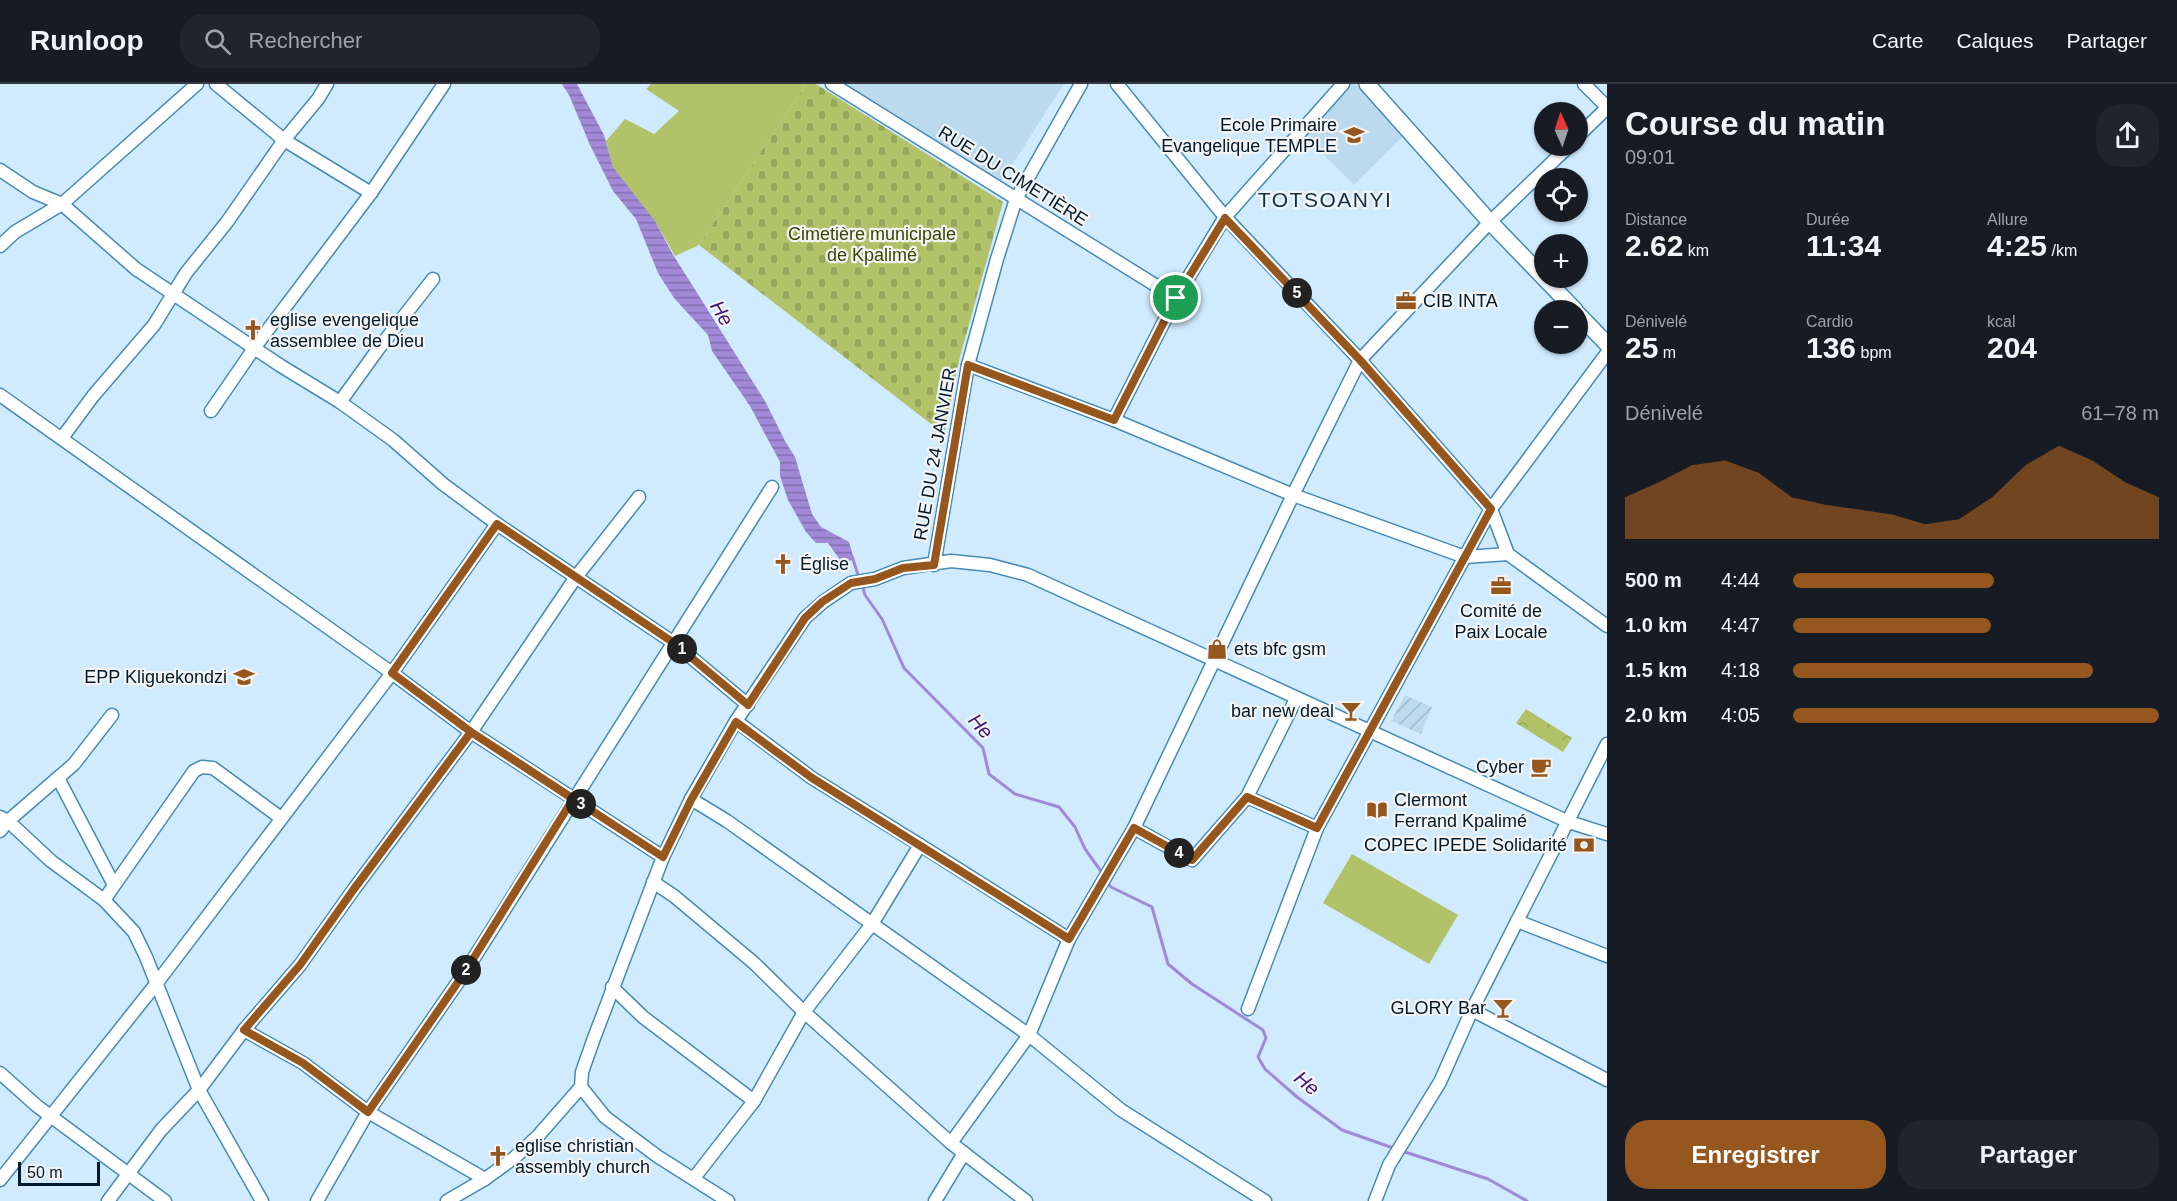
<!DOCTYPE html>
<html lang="fr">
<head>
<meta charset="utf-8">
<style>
  body { margin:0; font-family:Arial,sans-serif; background:#20242c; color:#f1f3f6; height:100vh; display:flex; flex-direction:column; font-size:22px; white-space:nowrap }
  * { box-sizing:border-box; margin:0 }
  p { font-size:20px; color:#9ea1a6 }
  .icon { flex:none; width:33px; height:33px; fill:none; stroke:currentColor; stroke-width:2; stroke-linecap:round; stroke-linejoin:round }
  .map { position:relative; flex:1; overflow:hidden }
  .sheet { display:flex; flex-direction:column; background:#171b24; width:570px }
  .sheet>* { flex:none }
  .needle { width:39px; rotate:357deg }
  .buttons { position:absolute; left:1534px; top:18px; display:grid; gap:12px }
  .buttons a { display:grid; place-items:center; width:54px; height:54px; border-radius:50%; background:#171b24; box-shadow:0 2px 4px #0004; font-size:30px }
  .scale { position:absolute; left:18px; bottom:15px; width:82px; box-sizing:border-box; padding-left:6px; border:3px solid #001a2b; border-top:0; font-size:16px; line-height:21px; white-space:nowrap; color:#001a2b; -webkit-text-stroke:4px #f4f4f4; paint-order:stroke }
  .pin { position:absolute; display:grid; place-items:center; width:51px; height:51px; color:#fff; margin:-26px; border:3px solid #fff; border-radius:50%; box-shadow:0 2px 6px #0007 }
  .km { position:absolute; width:30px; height:30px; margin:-15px; border-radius:50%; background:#222; color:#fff; font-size:16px; line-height:30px; text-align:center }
  .round { display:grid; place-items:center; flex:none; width:63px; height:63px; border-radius:24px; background:#20242c }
  .head { display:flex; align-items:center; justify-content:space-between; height:102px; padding:0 18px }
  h1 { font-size:33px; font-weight:700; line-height:45px }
  .figures { display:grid; grid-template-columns:repeat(3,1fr); gap:9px; height:102px; padding:6px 18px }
  .figures div { display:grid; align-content:center }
  .figures b { font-size:30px; font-weight:700 }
  .figures small { font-size:16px; font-weight:400 }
  .figures p { font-size:16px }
  .chart { height:168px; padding:12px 18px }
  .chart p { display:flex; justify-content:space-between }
  .chart svg { width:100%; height:108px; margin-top:6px; fill:#96571f; opacity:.7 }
  .primary-button { display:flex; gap:12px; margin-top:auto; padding:12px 18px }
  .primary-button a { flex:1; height:69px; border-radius:24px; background:#96571f; color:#fff; font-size:24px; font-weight:700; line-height:69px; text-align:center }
  .primary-button a+a { background:#20242c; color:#f1f3f6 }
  ul { padding:0 18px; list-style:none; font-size:20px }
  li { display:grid; grid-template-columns:96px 72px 1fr; align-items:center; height:45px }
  li i { height:15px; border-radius:8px; background:#96571f }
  header { display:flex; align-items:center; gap:36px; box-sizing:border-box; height:84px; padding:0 30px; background:#171b24; border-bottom:2px solid #363941 }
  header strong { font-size:28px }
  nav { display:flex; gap:33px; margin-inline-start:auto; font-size:21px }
  .search { width:420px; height:54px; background:#20242c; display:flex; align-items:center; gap:15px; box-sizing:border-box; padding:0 21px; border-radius:24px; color:#9ea1a6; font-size:22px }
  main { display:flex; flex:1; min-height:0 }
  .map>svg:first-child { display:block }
  .built { fill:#bcdaee }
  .industrial { fill:url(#industrial-furrows) }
  .green { fill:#b1c269 }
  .cemetery { fill:url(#cemetery-stones) }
  .park { fill:url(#park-crowns) }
  .water { fill:url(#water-rules) }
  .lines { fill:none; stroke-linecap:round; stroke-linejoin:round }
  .stream { stroke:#a289d7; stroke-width:3 }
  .minor-casing { stroke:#468bb5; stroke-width:15 }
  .major-casing { stroke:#468bb5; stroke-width:18 }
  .minor { stroke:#fff; stroke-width:12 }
  .major { stroke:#fff; stroke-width:15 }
  .route-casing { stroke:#fff; stroke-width:12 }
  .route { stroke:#96571f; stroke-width:8 }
  .labels { text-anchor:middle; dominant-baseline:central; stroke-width:4.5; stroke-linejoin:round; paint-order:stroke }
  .poi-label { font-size:18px; fill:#001a2b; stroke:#f4f4f4; text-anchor:end }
  .street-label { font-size:18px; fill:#001a2b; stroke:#f4f4f4 }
  .park-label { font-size:18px; fill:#3b4500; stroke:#f4f4f4 }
  .water-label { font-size:20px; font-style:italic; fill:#3f1572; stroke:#f4f4f4 }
  .quarter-label { font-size:21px; letter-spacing:1.5px; fill:#0d3248; stroke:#f4f4f4 }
</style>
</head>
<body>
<header>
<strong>Runloop</strong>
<div class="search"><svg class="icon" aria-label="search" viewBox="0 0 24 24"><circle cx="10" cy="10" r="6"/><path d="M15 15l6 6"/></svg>Rechercher</div>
<nav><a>Carte</a><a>Calques</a><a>Partager</a></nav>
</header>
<main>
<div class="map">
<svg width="1607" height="1117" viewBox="0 0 1607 1117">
  <defs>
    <pattern id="industrial-furrows" width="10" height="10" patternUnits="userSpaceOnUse" patternTransform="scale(1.5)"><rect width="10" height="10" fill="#bcdaee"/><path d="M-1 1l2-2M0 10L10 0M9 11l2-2" fill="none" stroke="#a0bacc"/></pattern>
    <pattern id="cemetery-stones" width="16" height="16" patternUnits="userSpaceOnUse" patternTransform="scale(1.5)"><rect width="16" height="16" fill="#b1c269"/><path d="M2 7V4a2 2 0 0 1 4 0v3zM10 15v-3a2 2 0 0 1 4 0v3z" fill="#96a65b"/></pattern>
    <pattern id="park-crowns" width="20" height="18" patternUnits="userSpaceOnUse" patternTransform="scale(1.5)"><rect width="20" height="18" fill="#b1c269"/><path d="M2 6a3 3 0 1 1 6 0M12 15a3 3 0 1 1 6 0" fill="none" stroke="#96a65b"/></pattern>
    <pattern id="water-rules" width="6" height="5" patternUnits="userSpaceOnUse" patternTransform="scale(1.5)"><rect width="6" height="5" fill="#a289d7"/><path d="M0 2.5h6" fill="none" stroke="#826faf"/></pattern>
  </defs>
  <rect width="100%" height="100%" fill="#d0ebfe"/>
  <g class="built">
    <polygon points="842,0 1064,0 996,106"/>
    <polygon points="1351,0 1355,0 1404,51 1354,101 1304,51"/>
  </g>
  <polygon class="industrial" points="1405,611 1432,623 1421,650 1391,637"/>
  <g class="green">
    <polygon points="651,0 806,0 699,161 675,172 656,139 613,83 606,57 625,35 654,50 679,27 646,5"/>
    <polygon points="1352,770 1458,831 1429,880 1323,819"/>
  </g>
  <polygon class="cemetery" points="806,0 816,0 1003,118 960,273 944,350 699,161"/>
  <polygon class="park" points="1526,625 1572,654 1563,668 1516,639"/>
  <polygon class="water" points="562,0 577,0 604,51 613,83 655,137 672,169 765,317 785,357 795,373 812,430 821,443 849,458 854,475 843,480 828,459 816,459 806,448 788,416 780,392 780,378 750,322 712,267 708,251 674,214 658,189 636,135 613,107 590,61 569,11"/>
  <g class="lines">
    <g class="stream">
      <polyline points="852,472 859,494"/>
      <polyline points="862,500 865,511 882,535 904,584 983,664 989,690 1015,710 1059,723 1075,743 1085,765 1103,790"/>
      <polyline points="1106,796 1111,803 1152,823 1168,880 1192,900 1263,946 1266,954 1258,973 1265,985 1297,1013 1342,1046 1396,1065"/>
      <polyline points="1402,1067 1488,1095 1527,1117"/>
    </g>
    <g class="minor-casing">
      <g id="minor">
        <polyline points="327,0 318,15 284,56 371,109"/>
        <polyline points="832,0 1176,214"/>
        <polyline points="1117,0 1225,133 1360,276 1491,425 1508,470 1607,542"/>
        <polyline points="1584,0 1607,23"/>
        <polyline points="1578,52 1607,24"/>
        <polyline points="0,86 33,108 62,120 197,0"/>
        <polyline points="0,162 15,148 62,120 136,185 281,282 340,318 393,356 443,400 497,440 674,559 748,621"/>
        <polyline points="968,281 1114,336 1293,411 1465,473 1508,470"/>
        <polyline points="0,311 392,589 471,648 663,773"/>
        <polyline points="340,318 379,264 433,195"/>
        <polyline points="211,327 255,263 371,109 444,0"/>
        <polyline points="1114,336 1176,214 1225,133 1343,0"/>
        <polyline points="62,354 93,312 154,241 186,189 227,138 284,56 216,0"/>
        <polyline points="934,481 968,281 997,175 1016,115 1081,0"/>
        <polyline points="736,637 812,694 920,761"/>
        <polyline points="58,694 114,801"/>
        <polyline points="1247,713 1317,744"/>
        <polyline points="691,715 727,737 1029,951 1121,1026 1265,1117"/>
        <polyline points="0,733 8,737 51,777 104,816 134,848 146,873 199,1006 262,1117"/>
        <polyline points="1134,744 1192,776 1247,713 1296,615"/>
        <polyline points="0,747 8,737 74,680 112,631"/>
        <polyline points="653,798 674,812 754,879 804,928 951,1059 1026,1117"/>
        <polyline points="104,816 194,687 202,683 213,684 281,734"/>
        <polyline points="1517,837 1607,872"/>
        <polyline points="612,903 643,933 754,1017"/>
        <polyline points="1248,925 1317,744 1491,425 1607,269"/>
        <polyline points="1472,926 1607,996"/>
        <polyline points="244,946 303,979 368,1028 485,1095"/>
        <polyline points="0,989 37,1022 165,1117"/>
        <polyline points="581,1003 605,1033 657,1072 728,1117"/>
        <polyline points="951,1059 1029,951 1069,855 1134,744 1293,411 1360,276 1490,138 1569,62"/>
        <polyline points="694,1094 754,1017 804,928 872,840 920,761 1069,855"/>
        <polyline points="0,1096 156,900 392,589 497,440"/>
        <polyline points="108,1117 161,1046 199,1006 244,946 300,881 354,805 471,648 576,493 639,413"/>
        <polyline points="317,1117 368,1028 465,888 772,403"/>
        <polyline points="447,1117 485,1095 514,1074 538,1052 581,1003 582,988 594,954 663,773 691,715 736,637 805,534 823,518 851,499 875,495 903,484 951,477 990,481 1028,491 1569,738 1607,750"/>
        <polyline points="935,1117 964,1069"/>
        <polyline points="1375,1117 1389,1081 1440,998 1472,926 1607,660"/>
      </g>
    </g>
    <g class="major-casing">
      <g id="major">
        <polyline points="1367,0 1490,138 1575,226"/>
        <polyline points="1578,230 1607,260"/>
      </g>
    </g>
    <use href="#minor" class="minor"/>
    <use href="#major" class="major"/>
  </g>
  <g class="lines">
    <g class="route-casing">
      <polyline id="route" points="1176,214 1114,336 968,281 934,481 903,484 875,495 851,499 822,518 805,534 748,621 674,559 497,440 392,589 471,648 573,715 465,888 368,1028 303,979 244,946 300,881 354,805 471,648 663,773 691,716 736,638 812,694 1069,855 1134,744 1192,776 1247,713 1317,744 1491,425 1360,276 1225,134 1176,214"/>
    </g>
    <use href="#route" class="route"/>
  </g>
  <defs>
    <g id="school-bare" transform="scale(1.62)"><path d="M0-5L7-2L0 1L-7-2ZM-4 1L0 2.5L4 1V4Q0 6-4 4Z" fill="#96571f" stroke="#f4f4f4" stroke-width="2.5" paint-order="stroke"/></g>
    <g id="office-bare" transform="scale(1.62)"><path d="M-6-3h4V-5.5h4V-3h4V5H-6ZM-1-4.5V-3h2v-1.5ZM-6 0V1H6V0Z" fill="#96571f" stroke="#f4f4f4" stroke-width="2.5" paint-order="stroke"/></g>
    <g id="church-bare" transform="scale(1.62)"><path d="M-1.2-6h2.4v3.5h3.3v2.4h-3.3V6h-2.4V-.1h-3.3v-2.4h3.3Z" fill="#96571f" stroke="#f4f4f4" stroke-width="2.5" paint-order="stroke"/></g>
    <g id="shop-bare" transform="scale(1.62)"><path d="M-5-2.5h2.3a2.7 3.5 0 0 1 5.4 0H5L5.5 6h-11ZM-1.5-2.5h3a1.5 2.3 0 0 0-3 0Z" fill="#96571f" stroke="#f4f4f4" stroke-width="2.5" paint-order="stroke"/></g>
    <g id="bar-bare" transform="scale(1.62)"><path d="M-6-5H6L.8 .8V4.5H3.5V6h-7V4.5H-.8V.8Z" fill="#96571f" stroke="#f4f4f4" stroke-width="2.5" paint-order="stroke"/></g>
    <g id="cafe-bare" transform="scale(1.62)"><path d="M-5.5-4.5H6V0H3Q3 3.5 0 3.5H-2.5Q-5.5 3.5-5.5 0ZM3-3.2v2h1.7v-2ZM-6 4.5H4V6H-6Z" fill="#96571f" stroke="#f4f4f4" stroke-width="2.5" paint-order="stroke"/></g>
    <g id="library-bare" transform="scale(1.62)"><path d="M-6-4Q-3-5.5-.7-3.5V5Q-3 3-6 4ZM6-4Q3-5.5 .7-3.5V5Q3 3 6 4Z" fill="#96571f" stroke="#f4f4f4" stroke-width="2.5" paint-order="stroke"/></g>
    <g id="bank-bare" transform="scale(1.62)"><path d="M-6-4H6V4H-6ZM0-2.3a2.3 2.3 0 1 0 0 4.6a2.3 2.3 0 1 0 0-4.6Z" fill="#96571f" stroke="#f4f4f4" stroke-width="2.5" paint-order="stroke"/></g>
  </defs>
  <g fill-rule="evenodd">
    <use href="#school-bare" x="1354" y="51"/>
    <use href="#office-bare" x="1406" y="217"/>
    <use href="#church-bare" x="253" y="246"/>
    <use href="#church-bare" x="783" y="480"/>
    <use href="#office-bare" x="1501" y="502"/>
    <use href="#shop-bare" x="1217" y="565"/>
    <use href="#school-bare" x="244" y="593"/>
    <use href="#bar-bare" x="1351" y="627"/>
    <use href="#cafe-bare" x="1541" y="683"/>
    <use href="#library-bare" x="1377" y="726"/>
    <use href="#bank-bare" x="1584" y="761"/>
    <use href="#bar-bare" x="1503" y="924"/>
    <use href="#church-bare" x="498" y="1072"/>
  </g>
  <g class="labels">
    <g class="poi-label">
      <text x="1337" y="41">Ecole Primaire<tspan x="1337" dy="21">Evangelique TEMPLE</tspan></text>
      <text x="1423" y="217" text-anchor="start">CIB INTA</text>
      <text x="270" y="236" text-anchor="start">eglise evengelique<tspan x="270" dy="21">assemblee de Dieu</tspan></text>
      <text x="800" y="480" text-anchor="start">Église</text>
      <text x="1501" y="527" text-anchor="middle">Comité de<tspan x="1501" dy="21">Paix Locale</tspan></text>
      <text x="1234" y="565" text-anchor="start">ets bfc gsm</text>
      <text x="227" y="593">EPP Kliguekondzi</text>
      <text x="1334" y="627">bar new deal</text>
      <text x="1524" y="683">Cyber</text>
      <text x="1394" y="716" text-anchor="start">Clermont<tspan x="1394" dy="21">Ferrand Kpalimé</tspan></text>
      <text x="1567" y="761">COPEC IPEDE Solidarité</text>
      <text x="1486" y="924">GLORY Bar</text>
      <text x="515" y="1062" text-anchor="start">eglise christian<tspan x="515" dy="21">assembly church</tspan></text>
    </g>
    <g class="street-label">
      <text transform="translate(1013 92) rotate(32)">RUE DU CIMETIÈRE</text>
      <text transform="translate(935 370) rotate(-80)">RUE DU 24 JANVIER</text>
    </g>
    <g class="park-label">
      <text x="872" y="150">Cimetière municipale<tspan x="872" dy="21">de Kpalimé</tspan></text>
    </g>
    <g class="water-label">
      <text transform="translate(722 229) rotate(59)">He</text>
      <text transform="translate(981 642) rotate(49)">He</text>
      <text transform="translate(1307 999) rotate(41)">He</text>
    </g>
    <g class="quarter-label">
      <text x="1325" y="115">TOTSOANYI</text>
    </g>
  </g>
</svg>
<div class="buttons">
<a><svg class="needle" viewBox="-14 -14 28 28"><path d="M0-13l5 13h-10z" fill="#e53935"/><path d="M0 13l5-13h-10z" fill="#9ea1a6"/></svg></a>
<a><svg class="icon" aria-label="locate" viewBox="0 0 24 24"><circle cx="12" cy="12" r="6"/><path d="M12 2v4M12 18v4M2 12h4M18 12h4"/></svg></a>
<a>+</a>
<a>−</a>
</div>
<div class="scale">50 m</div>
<div class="pin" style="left:1176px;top:214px;background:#1e9e55"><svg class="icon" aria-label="arrive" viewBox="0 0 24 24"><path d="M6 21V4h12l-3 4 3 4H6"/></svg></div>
<b class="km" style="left:682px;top:565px">1</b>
<b class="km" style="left:466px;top:886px">2</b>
<b class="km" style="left:581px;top:720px">3</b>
<b class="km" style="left:1179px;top:769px">4</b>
<b class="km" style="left:1297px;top:209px">5</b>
</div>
<section class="sheet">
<div class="head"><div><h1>Course du matin</h1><p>09:01</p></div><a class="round"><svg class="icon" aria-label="share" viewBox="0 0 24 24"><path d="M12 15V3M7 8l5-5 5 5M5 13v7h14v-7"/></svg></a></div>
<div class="figures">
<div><p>Distance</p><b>2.62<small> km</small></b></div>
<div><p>Durée</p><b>11:34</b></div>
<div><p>Allure</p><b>4:25<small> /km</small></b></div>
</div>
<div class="figures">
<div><p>Dénivelé</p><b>25<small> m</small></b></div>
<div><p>Cardio</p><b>136<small> bpm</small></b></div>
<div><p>kcal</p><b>204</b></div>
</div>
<div class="chart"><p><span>Dénivelé</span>61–78 m</p>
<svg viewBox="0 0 160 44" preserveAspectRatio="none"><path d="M0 44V27L10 21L20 14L30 12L40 17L50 27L60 30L70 32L80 34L90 38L100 36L110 27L120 14L130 6L140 12L150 21L160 27V44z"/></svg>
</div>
<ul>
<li><b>500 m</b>4:44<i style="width:55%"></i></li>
<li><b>1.0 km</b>4:47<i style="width:54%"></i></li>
<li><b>1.5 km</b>4:18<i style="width:82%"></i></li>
<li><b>2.0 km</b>4:05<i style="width:100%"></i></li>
</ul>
<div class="primary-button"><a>Enregistrer</a><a>Partager</a></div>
</section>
</main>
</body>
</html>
